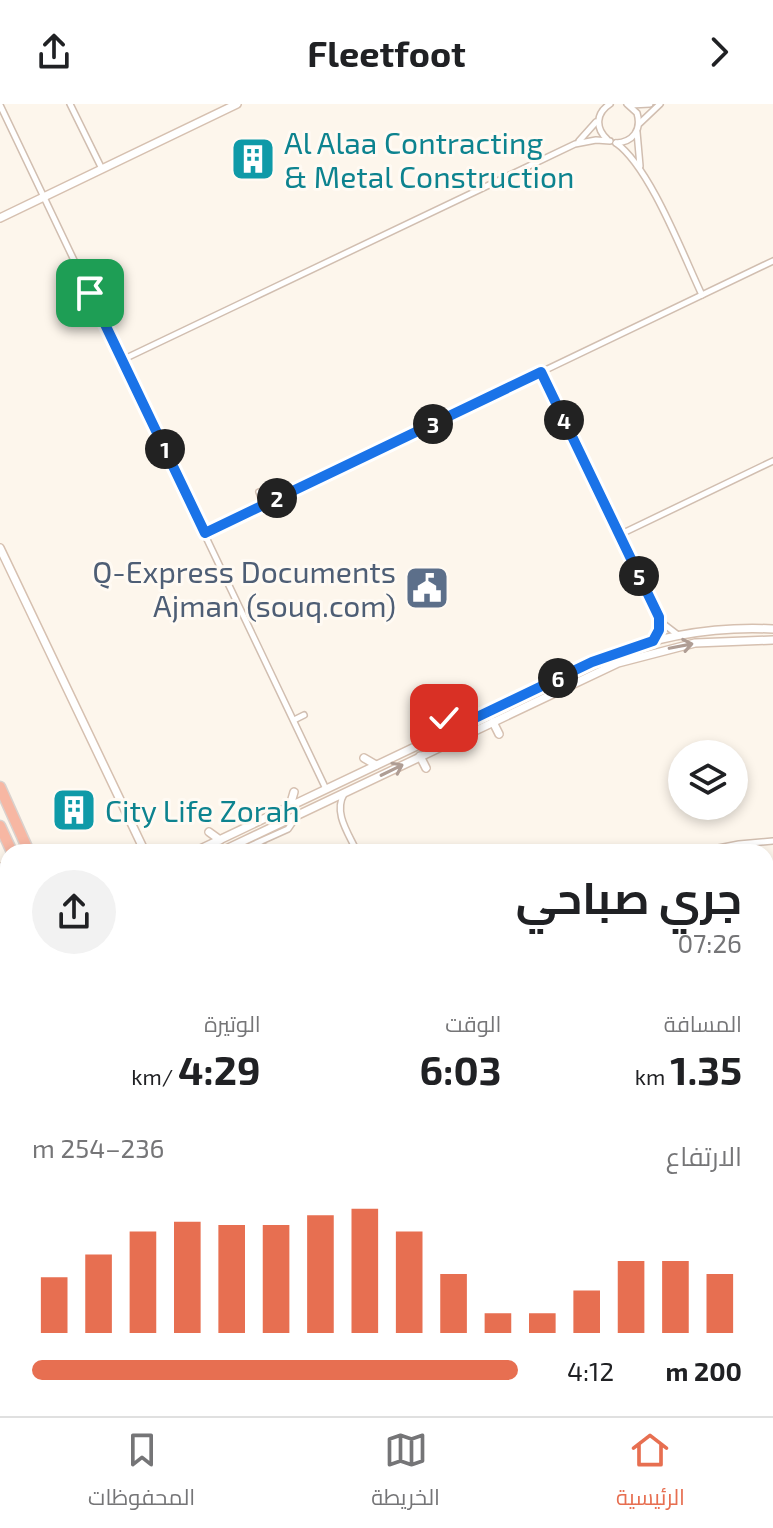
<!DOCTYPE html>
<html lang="ar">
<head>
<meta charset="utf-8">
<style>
  body { margin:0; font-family:"Exo 2",Cairo,sans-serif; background:#f2f2f2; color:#202124; direction:rtl; height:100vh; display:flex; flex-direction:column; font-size:30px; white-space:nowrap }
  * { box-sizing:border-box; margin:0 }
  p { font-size:26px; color:#757577 }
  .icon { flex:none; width:44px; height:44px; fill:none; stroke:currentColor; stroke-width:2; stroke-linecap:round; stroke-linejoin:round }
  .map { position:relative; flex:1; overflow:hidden; direction:ltr }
  .side { position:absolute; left:0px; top:740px; width:774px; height:572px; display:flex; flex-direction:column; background:#fff; border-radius:24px 24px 0 0; box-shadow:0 4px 12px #0003; direction:rtl }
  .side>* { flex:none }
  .controls { position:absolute; left:668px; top:636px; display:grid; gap:16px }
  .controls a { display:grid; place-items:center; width:80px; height:80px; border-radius:50%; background:#fff; box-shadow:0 4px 12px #0003; font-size:40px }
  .pin { position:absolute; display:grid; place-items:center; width:68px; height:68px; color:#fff; margin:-34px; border-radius:16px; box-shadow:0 4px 12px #0006 }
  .km { position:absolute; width:40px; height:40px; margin:-20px; border-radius:50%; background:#222; color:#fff; font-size:22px; line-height:40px; text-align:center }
  .round { display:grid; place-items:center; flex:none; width:84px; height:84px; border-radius:42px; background:#f2f2f2 }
  .summary { display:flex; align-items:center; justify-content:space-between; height:136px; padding:0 32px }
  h1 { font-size:44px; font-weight:700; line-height:60px }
  .metrics { display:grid; grid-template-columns:repeat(3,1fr); gap:12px; height:136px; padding:8px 32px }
  .metrics div { display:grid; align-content:center }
  .metrics b { font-size:40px; font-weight:700 }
  .metrics small { font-size:22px; font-weight:400 }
  .metrics p { font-size:22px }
  .chart { height:224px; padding:16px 32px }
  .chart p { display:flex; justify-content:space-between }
  .chart svg { width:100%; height:144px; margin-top:8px; stroke:#e76f51; stroke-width:6 }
  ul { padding:0 32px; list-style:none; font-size:26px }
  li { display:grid; grid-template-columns:128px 96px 1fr; align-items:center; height:60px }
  li i { height:20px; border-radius:10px; background:#e76f51 }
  header { display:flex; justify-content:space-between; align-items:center; height:104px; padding:0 32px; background:#fff; font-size:36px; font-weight:700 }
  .dock { display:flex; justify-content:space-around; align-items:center; height:112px; border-top:2px solid #e0e0e0; background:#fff; font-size:22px; color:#757577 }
  .dock a { display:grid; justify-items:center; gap:4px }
  .dock .current { color:#e76f51 }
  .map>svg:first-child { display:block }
  .industrial { fill:#efe9e4 }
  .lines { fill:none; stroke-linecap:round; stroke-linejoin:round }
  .street-casing { stroke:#d1beb0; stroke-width:8 }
  .secondary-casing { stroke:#d6c0b0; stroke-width:10 }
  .primary-casing { stroke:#dad1cd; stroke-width:11 }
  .highway-casing { stroke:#dad1cd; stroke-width:13 }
  .street { stroke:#fff; stroke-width:5 }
  .secondary { stroke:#fff; stroke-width:7 }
  .primary { stroke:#fbd9a5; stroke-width:8 }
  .highway { stroke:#f7b7a3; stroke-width:10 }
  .oneway { stroke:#af9d94 }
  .route-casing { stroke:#fff; stroke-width:16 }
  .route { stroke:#1a73e8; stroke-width:10 }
  .labels { text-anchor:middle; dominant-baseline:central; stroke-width:6; stroke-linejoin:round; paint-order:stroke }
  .culture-label { font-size:30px; fill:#0d838f; stroke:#fffaf3; text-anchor:start }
  .service-label { font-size:30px; fill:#4e5e75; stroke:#fffaf3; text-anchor:end }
</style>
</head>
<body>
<header><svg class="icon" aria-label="forward" viewBox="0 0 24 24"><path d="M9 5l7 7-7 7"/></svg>Fleetfoot<svg class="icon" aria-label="share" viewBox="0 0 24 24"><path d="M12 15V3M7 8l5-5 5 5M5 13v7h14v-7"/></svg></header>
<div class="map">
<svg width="773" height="1312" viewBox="0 0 773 1312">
  <rect width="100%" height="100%" fill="#fdf6ec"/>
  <polygon class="industrial" points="766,781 773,796 773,932 766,935"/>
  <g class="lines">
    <g class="street-casing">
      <g id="street">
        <polyline points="70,0 102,65"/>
        <polyline points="0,1 326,685"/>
        <polyline points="631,1 650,0"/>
        <polyline points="640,19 660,0"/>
        <polyline points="637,28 640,62"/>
        <path d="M 607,35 C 595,24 596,9 610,0"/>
        <polyline points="579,37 596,18"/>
        <path d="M 616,39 C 650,63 683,151 702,191"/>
        <path d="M 616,39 C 633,38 642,26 637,9 L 627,0"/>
        <polyline points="122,256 575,40 596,36 610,37"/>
        <polyline points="541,268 661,518 678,531"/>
        <polyline points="259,388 264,401"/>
        <polyline points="205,429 773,157"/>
        <polyline points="619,431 773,357"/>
        <polyline points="653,537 658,530 660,518"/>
        <polyline points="294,616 304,611"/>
        <path d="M 344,690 C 333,709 349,730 357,748"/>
        <polyline points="256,740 278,748"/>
        <polyline points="237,748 288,725 299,709"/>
        <polyline points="698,748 739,740 773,737"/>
        <polyline points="0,1040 8,1056"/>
        <polyline points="766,1191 773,1187"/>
        <polyline points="0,1253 8,1249"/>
        <polyline points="442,1304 446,1312"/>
        <polyline points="605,1304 609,1312"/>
      </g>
    </g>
    <g class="secondary-casing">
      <g id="secondary">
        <polyline points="0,114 237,0"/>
        <polyline points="0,444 145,748"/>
        <polyline points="444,614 450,626"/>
        <polyline points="493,618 499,630"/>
        <polyline points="420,652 426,664"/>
        <polyline points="364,654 376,661"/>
        <polyline points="290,702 294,688"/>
        <polyline points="209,728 220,736"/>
        <path d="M 194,748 L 604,553 C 658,532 715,522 773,525"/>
        <polyline points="220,748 618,559 695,539 773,536"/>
        <polyline points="0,763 8,779"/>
        <polyline points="254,1304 257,1312"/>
        <polyline points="411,1304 415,1312"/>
        <polyline points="429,1304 432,1312"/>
        <polyline points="106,1312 122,1304"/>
      </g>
    </g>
    <g class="primary-casing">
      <g id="primary">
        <polyline points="0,839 8,834"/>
        <polyline points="0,851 8,847"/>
      </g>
    </g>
    <g class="highway-casing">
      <g id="highway">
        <polyline points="0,683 29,748"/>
        <polyline points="0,722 12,748"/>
        <polyline points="0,830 8,820"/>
        <polyline points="0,856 8,854"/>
        <polyline points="272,1304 276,1312"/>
        <polyline points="289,1304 293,1312"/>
      </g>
    </g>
    <use href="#street" class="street"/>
    <use href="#secondary" class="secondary"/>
    <use href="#primary" class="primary"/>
    <use href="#highway" class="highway"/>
  </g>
  <defs><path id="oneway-shaft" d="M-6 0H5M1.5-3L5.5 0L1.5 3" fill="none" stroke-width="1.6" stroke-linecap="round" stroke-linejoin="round" transform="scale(2)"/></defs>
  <g class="oneway">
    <use href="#oneway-shaft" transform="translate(681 542) rotate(-11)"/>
    <use href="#oneway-shaft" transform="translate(392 666) rotate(-26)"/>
  </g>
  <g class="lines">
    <g class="route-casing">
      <polyline id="route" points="90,189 205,429 541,268 659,513 659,526 653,537 592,558 450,626 444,614"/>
    </g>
    <use href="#route" class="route"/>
  </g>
  <defs>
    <g id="building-square" transform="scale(2.3)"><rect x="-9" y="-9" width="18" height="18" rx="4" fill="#0f9aa8" stroke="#fffaf3"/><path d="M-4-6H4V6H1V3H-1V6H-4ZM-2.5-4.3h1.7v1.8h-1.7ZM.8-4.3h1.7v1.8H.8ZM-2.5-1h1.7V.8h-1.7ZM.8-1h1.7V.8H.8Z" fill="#fff"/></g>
    <g id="civic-square" transform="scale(2.3)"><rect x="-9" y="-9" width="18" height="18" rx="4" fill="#5c6f8a" stroke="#fffaf3"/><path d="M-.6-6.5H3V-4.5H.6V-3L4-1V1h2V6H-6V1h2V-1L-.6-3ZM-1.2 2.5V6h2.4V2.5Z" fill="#fff"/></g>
  </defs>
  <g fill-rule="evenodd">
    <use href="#building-square" x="253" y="55"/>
    <use href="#civic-square" x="427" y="484"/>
    <use href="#building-square" x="74" y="706"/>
  </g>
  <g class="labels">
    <g class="culture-label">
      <text x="284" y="38">Al Alaa Contracting<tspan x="284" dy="34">&amp; Metal Construction</tspan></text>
      <text x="105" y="706">City Life Zorah</text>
    </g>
    <g class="service-label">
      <text x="396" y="467">Q-Express Documents<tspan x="396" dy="34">Ajman (souq.com)</tspan></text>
    </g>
  </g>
</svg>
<div class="controls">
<a><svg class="icon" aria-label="layers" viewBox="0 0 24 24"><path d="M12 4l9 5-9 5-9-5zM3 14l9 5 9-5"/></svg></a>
</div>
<div class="pin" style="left:90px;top:189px;background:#1e9e55"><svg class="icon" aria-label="arrive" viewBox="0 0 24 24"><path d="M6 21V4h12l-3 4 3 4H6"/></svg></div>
<div class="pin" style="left:444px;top:614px;background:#d93025"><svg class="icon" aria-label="check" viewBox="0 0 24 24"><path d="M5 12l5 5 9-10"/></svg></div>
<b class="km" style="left:165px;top:345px">1</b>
<b class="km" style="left:277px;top:394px">2</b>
<b class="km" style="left:433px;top:320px">3</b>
<b class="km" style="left:564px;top:316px">4</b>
<b class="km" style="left:639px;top:472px">5</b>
<b class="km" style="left:558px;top:574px">6</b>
<section class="side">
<div class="summary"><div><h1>جري صباحي</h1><p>07:26</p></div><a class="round"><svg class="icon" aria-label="share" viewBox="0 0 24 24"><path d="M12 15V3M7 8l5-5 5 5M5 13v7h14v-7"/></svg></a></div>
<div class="metrics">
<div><p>المسافة</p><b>1.35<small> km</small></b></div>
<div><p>الوقت</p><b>6:03</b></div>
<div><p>الوتيرة</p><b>4:29<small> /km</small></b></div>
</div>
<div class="chart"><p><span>الارتفاع</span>236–254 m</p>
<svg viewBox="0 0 160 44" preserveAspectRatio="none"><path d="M5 44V27M15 44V20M25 44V13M35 44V10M45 44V11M55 44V11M65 44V8M75 44V6M85 44V13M95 44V26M105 44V38M115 44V38M125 44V31M135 44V22M145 44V22M155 44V26"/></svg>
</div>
<ul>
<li><b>200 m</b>4:12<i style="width:100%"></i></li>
</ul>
</section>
</div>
<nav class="dock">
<a class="current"><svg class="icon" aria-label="home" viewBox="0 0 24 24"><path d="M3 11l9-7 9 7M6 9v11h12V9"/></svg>الرئيسية</a>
<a><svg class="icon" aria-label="map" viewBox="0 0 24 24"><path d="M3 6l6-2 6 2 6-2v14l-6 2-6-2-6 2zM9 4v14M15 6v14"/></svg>الخريطة</a>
<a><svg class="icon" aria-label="saved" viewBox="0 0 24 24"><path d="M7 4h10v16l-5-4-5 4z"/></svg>المحفوظات</a>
</nav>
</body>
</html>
